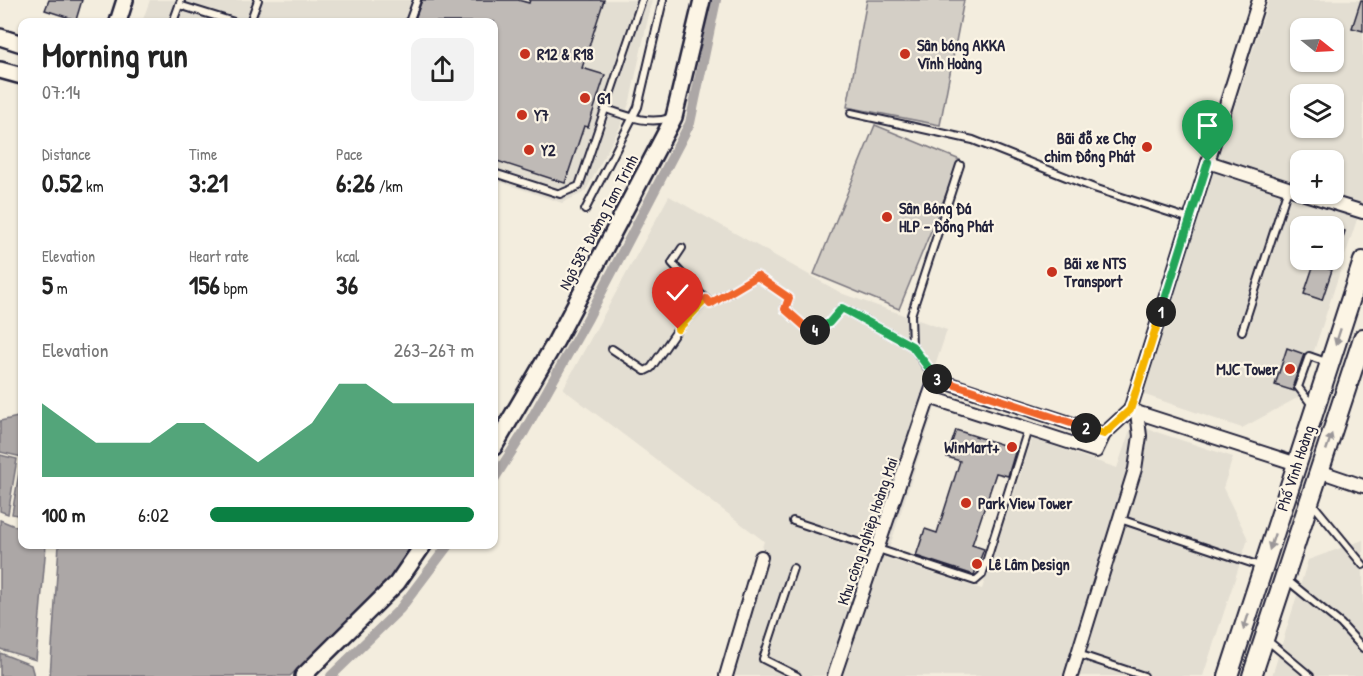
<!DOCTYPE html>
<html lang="en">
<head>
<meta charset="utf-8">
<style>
  body { margin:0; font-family:"Patrick Hand",sans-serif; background:#f2f2f2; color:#222; height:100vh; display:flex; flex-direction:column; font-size:22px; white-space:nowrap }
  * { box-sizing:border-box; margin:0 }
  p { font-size:20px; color:#767676 }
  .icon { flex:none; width:33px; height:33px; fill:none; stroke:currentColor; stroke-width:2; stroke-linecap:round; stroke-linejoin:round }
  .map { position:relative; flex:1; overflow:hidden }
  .details { position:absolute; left:18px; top:18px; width:480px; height:531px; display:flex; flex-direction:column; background:#fff; border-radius:12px; box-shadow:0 2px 4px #0004 }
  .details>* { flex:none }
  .needle { width:39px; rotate:108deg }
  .buttons { position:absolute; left:1290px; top:18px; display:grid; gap:12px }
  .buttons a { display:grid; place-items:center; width:54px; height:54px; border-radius:12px; background:#fff; box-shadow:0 2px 4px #0004; font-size:30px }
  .pin { position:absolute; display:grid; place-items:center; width:51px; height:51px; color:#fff; margin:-62px -26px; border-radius:50% 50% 50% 0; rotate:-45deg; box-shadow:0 0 6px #0007 }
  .pin .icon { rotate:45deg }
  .km { position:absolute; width:30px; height:30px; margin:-15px; border-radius:50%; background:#222; color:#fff; font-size:16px; line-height:30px; text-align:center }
  .round { display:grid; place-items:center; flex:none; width:63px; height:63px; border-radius:12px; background:#f2f2f2 }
  .overview { display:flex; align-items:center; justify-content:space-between; height:102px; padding:0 24px }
  h1 { font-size:33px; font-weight:700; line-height:45px }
  .metrics { display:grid; grid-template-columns:repeat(3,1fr); gap:9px; height:102px; padding:6px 24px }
  .metrics div { display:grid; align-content:center }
  .metrics b { font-size:26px; font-weight:700 }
  .metrics small { font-size:16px; font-weight:400 }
  .metrics p { font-size:16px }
  .chart { height:168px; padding:12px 24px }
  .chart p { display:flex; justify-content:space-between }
  .chart svg { width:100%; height:108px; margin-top:6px; fill:#0b8043; opacity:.7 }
  ul { padding:0 24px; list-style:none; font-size:20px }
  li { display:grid; grid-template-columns:96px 72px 1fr; align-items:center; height:45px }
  li i { height:15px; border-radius:8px; background:#0b8043 }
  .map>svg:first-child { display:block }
  .built { fill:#e3ded2; fill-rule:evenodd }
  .green { fill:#d4cfc6; stroke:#7b7880; stroke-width:1.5 }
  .water { fill:#aca7a6; stroke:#75727b; stroke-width:1.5 }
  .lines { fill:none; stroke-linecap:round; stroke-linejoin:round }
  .canal { stroke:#aca7a6; stroke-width:10 }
  .building { fill:#bfbab6; stroke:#22223b; stroke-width:1.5 }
  .service-casing { stroke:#22223b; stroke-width:10 }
  .minor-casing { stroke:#22223b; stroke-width:16 }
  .tertiary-casing { stroke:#22223b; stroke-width:20 }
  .primary-casing { stroke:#22223b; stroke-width:22 }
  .service { stroke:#fcf5e5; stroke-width:6 }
  .minor { stroke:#fcf5e5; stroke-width:12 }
  .tertiary { stroke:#fcf5e5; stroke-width:15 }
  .primary { stroke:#fcf5e5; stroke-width:18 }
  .oneway { fill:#9a9698 }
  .split-1-casing { stroke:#fff; stroke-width:12 }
  .split-2-casing { stroke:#fff; stroke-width:12 }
  .split-3-casing { stroke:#fff; stroke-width:12 }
  .split-4-casing { stroke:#fff; stroke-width:12 }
  .split-5-casing { stroke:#fff; stroke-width:12 }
  .split-6-casing { stroke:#fff; stroke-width:12 }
  .split-1 { stroke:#22a559; stroke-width:8 }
  .split-2 { stroke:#f5b400; stroke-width:8 }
  .split-3 { stroke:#f0652b; stroke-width:8 }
  .split-4 { stroke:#22a559; stroke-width:8 }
  .split-5 { stroke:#f0652b; stroke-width:8 }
  .split-6 { stroke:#f5b400; stroke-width:8 }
  .poi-dot { fill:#c8321e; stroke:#fcf5e5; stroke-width:2 }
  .labels { text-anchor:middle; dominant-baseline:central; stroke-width:4.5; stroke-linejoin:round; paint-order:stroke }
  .poi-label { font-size:16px; font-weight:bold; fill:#22223b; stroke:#fcf5e5; text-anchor:start }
  .street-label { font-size:16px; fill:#22223b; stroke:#fcf5e5 }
</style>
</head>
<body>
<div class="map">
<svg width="1363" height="676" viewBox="0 0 1363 676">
  <rect width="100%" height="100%" fill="#f3edde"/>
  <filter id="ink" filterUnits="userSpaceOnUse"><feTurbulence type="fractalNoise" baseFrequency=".0167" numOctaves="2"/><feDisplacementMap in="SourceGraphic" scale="12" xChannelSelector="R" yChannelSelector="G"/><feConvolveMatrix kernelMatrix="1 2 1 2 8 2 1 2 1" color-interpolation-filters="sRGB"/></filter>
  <g filter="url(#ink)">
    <g class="built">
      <polygon points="150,0 652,0 630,101 620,127 585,192 562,203 494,180 494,22 142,22"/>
      <path d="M 1269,0 L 1363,0 L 1363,201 L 1299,397 L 1242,428 L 1142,394 ZM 1300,28 L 1334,28 L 1334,62 L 1300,62 ZM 1300,94 L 1334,94 L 1334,128 L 1300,128 ZM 1300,160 L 1334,160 L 1334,194 L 1300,194 ZM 1300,226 L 1334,226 L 1334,260 L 1300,260 Z"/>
      <polygon points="669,196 843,294 947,330 923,402 935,407 886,558 982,589 1032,439 1117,468 1132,424 1233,457 1223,488 1248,539 1203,676 723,676 764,541 563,389"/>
      <polygon points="1363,540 1363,676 1272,676 1308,560"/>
    </g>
    <g class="green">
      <polygon points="867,0 964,0 940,125 847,107"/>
      <polygon points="875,125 960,160 899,309 814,274"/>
    </g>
    <g class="water">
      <polygon points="22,416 22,457 0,452 0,421"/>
      <polygon points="0,455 17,459 8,514 0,511"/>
      <polygon points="21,461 22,461 22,516 12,514"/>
      <polygon points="0,520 22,529 22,544 46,545 36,660 0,649"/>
      <polygon points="59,545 418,545 398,572 290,676 50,676"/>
      <polygon points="0,653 31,665 34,676 0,676"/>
    </g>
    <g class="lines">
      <g class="canal">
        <polyline points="494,479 524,432 588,318 690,123 716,0"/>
        <polyline points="331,676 400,609 449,544"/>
      </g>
    </g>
    <g class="building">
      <polygon points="49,0 82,0 76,20 45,10"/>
      <polygon points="422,0 518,0 529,3 530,0 604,0 582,68 605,75 588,127 584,126 565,183 494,160 494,22 414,22"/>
      <polygon points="1361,0 1363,0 1363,31 1352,28"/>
      <polygon points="1334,228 1345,231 1335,262 1334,261"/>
      <polygon points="1314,264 1332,270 1322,300 1304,294"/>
      <polygon points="1287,348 1304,354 1293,385 1294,391 1275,385"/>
      <polygon points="956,430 1016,449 1008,476 996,473 972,545 984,549 974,575 916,556 925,529 937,533 960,461 947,457"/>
    </g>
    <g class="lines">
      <g class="service-casing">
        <g id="service">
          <polyline points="179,5 234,22"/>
          <polyline points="173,22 181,0"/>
          <polyline points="250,22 258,0"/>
          <polyline points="409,22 417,0"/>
          <path d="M 606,109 C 627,116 648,125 670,118"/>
          <polyline points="851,113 973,140 1094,188 1190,219"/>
          <polyline points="494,173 560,194 579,186 642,0"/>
          <polyline points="585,210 638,107 663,0"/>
          <polyline points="682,248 672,263 710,304 757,276 789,298 785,309 811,332 829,323 842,308 912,346"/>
          <polyline points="1242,331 1288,188"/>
          <polyline points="612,349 645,371 651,368 678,329 706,299"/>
          <polyline points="935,379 912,346 911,315 960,165"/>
          <polyline points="1312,405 1298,387 1309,356 1329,363"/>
          <polyline points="1312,503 1363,565"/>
          <polyline points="1120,519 1260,566"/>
          <polyline points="793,521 975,581 982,575 1028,429"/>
          <polyline points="793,568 763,659 797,676"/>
          <polyline points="1287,580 1341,624 1363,648"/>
          <polyline points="1267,640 1310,676"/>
          <polyline points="1078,654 1144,676"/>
        </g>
      </g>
      <g class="minor-casing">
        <g id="minor">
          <polyline points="1208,162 1300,192"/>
          <polyline points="1305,194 1363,212"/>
          <polyline points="929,397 1096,451 1104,434 1130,410 1259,0"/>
          <polyline points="1130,410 1297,464"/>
          <polyline points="1319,471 1363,486"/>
          <polyline points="726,676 761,557"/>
          <polyline points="834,676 935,379 1104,434"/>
          <polyline points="1071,676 1135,469 1140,436 1137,412"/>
        </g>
      </g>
      <g class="tertiary-casing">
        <g id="tertiary">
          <polyline points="118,22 125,0"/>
          <polyline points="0,37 22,44"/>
          <polyline points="0,70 22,76"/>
          <polyline points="494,447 556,341 674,117 702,0"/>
          <polyline points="303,676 397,583 424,544"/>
        </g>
      </g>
      <g class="primary-casing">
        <g id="primary">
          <polyline points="1228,676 1363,261"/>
          <polyline points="1252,676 1363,338"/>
        </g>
      </g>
      <use href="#service" class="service"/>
      <use href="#minor" class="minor"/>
      <use href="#tertiary" class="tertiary"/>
      <use href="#primary" class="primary"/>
    </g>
    <defs><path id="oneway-solid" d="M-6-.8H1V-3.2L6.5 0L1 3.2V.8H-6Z" transform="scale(1.5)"/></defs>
    <g class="oneway">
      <use href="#oneway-solid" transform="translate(1338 337) rotate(108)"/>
      <use href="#oneway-solid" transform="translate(1329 442) rotate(-71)"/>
      <use href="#oneway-solid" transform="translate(1272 542) rotate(108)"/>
      <use href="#oneway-solid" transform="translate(1246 622) rotate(108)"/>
    </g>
  </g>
  <g class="lines" filter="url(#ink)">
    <g class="split-1-casing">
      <polyline id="split-1" points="1161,312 1208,162"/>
    </g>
    <g class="split-2-casing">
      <polyline id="split-2" points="1086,428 1104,434 1130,410 1161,312"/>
    </g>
    <g class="split-3-casing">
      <polyline id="split-3" points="937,379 1086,428"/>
    </g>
    <g class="split-4-casing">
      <polyline id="split-4" points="815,330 829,323 842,308 912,346 937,379"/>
    </g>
    <g class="split-5-casing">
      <polyline id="split-5" points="701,304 706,299 710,304 757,276 789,298 785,309 811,332 815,330"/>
    </g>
    <g class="split-6-casing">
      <polyline id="split-6" points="678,329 701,304"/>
    </g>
    <use href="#split-1" class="split-1"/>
    <use href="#split-2" class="split-2"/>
    <use href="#split-3" class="split-3"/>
    <use href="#split-4" class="split-4"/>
    <use href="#split-5" class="split-5"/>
    <use href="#split-6" class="split-6"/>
  </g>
  <g class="poi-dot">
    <circle cx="525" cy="54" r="6"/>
    <circle cx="905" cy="54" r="6"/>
    <circle cx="585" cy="98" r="6"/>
    <circle cx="522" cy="115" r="6"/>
    <circle cx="1147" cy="147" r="6"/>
    <circle cx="529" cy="150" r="6"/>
    <circle cx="887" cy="217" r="6"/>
    <circle cx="1052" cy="272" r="6"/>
    <circle cx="1290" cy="369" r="6"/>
    <circle cx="1012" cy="447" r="6"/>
    <circle cx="966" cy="503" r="6"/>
    <circle cx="977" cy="564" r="6"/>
  </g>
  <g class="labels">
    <g class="poi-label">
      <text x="917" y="45">Sân bóng AKKA<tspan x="917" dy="18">Vĩnh Hoàng</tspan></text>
      <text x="537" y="54">R12 &amp; R18</text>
      <text x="597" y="98">G1</text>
      <text x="534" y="115">Y7</text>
      <text x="1135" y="138" text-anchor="end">Bãi đỗ xe Chợ<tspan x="1135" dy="18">chim Đồng Phát</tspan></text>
      <text x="541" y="150">Y2</text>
      <text x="899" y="208">Sân Bóng Đá<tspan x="899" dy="18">HLP - Đồng Phát</tspan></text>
      <text x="1064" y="263">Bãi xe NTS<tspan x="1064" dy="18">Transport</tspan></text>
      <text x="1278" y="369" text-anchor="end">MJC Tower</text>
      <text x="1000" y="447" text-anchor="end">WinMart+</text>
      <text x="978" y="503">Park View Tower</text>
      <text x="989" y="564">Lê Lâm Design</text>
    </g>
    <g class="street-label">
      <text transform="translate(598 222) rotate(-62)">Ngõ 587 Đường Tam Trinh</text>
      <text transform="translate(1295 468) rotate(-72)">Phố Vĩnh Hoàng</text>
      <text transform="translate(867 531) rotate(-71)">Khu công nghiệp Hoàng Mai</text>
    </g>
  </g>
</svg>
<div class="buttons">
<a><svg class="needle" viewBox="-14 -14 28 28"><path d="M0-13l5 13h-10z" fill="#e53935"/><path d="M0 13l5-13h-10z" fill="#767676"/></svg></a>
<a><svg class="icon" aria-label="layers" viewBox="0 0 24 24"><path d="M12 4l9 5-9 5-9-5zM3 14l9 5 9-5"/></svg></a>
<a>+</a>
<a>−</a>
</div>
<div class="pin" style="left:1208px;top:162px;background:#1e9e55"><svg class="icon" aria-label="arrive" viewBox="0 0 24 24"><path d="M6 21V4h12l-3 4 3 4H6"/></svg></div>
<div class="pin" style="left:678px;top:329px;background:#d93025"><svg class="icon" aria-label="check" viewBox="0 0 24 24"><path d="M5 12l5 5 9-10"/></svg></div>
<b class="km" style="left:1161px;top:312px">1</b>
<b class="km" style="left:1086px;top:428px">2</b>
<b class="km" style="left:937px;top:379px">3</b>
<b class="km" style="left:815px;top:330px">4</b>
<section class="details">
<div class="overview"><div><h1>Morning run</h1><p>07:14</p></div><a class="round"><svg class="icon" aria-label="share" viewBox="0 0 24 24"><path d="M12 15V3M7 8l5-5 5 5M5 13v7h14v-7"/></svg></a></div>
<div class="metrics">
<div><p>Distance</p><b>0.52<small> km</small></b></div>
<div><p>Time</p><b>3:21</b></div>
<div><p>Pace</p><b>6:26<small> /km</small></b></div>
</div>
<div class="metrics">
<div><p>Elevation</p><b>5<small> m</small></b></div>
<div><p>Heart rate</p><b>156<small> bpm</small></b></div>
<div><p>kcal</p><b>36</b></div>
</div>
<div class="chart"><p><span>Elevation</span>263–267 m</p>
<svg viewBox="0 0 160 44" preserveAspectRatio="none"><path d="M0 44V14L10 22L20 30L30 30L40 30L50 22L60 22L70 30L80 38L90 30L100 22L110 6L120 6L130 14L140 14L150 14L160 14V44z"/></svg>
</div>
<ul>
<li><b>100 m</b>6:02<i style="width:100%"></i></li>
</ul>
</section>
</div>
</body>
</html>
